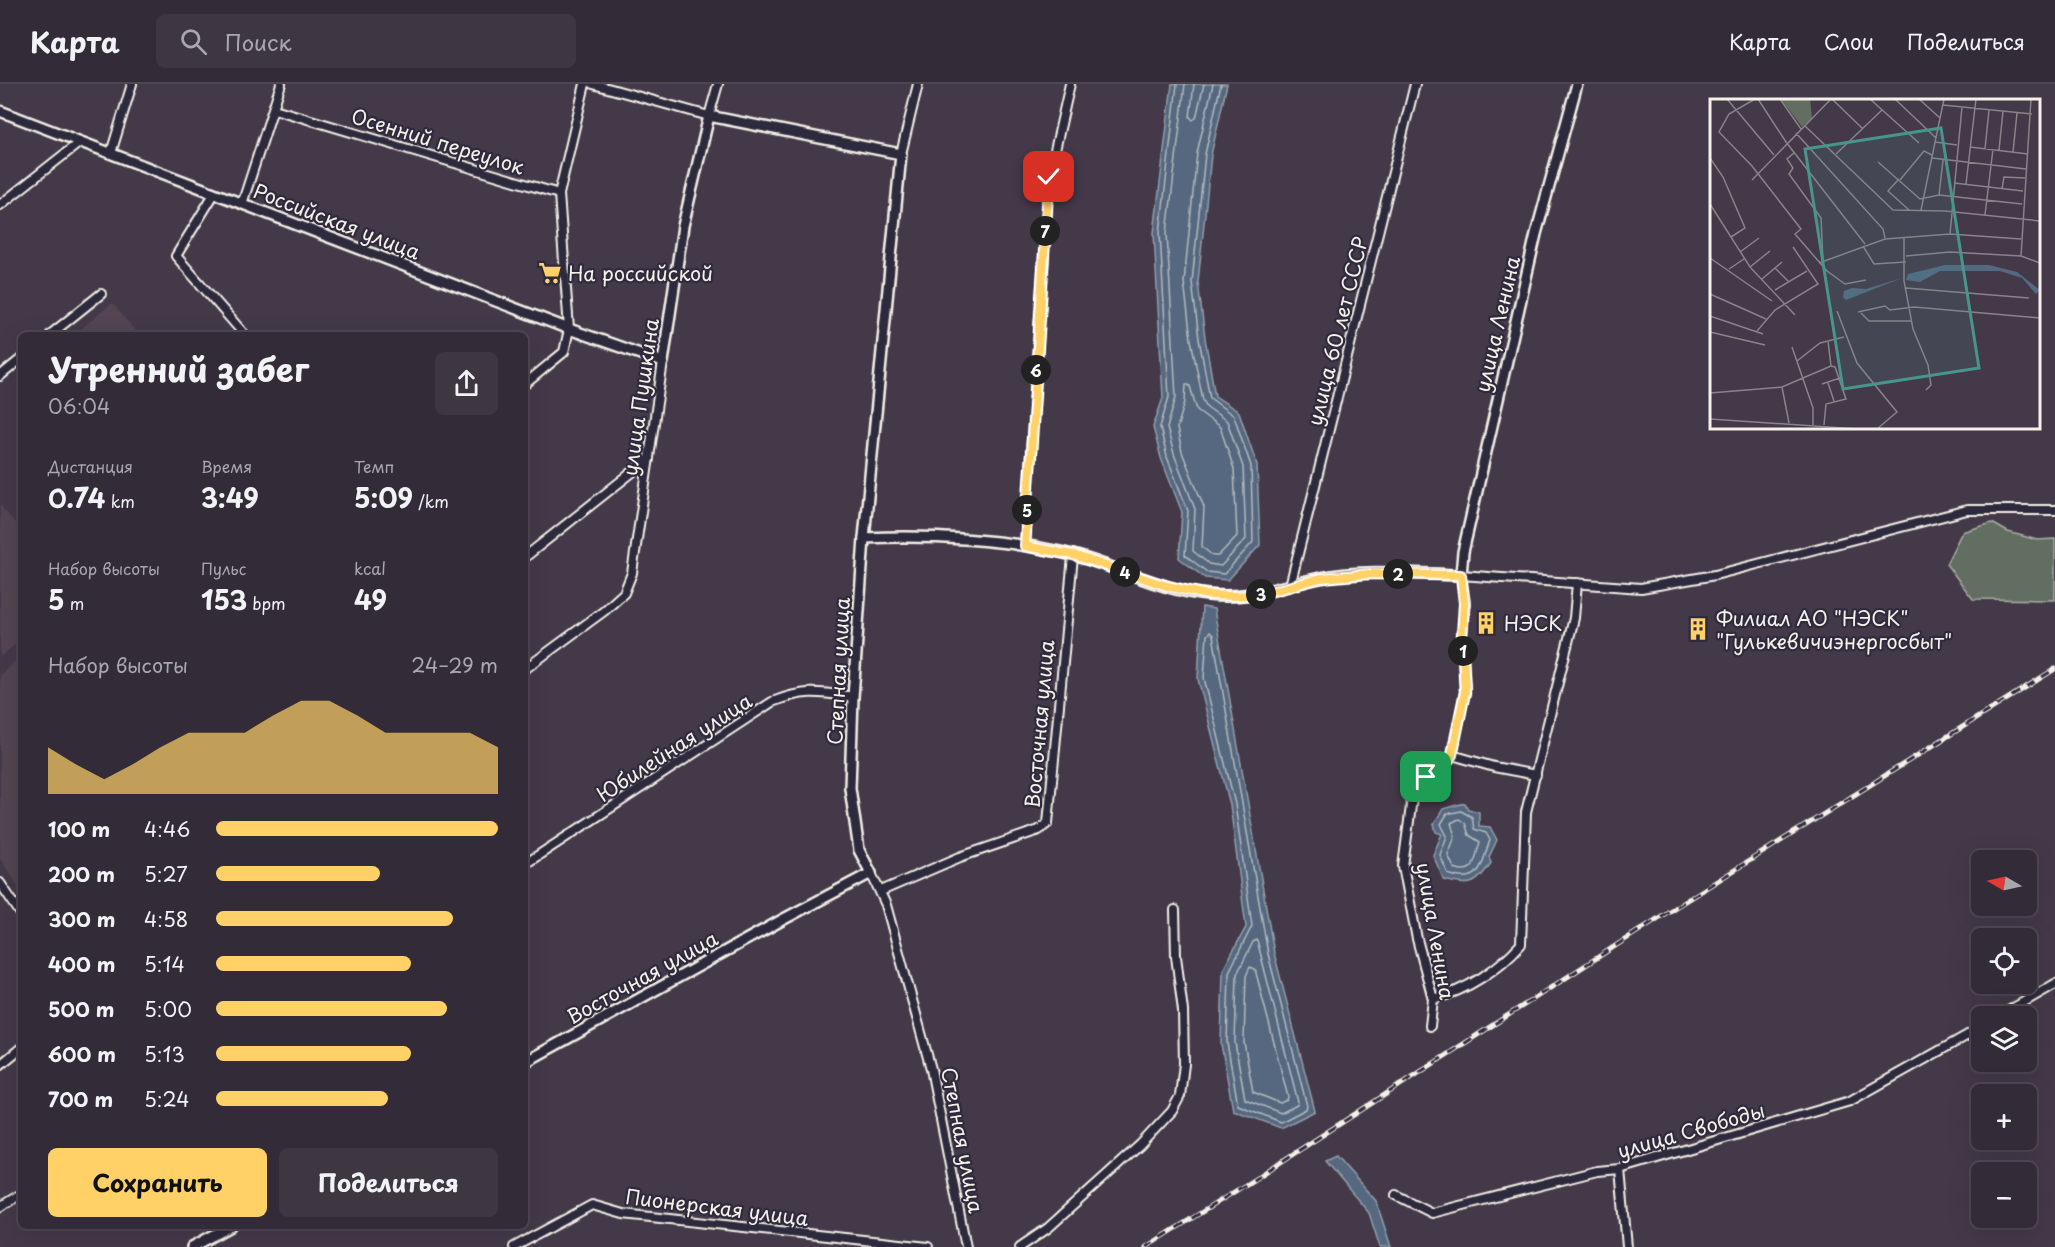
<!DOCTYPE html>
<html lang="ru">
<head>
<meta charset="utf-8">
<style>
  body { margin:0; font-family:"Playpen Sans",sans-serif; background:#3e3742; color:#f1f3f6; height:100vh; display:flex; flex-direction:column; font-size:22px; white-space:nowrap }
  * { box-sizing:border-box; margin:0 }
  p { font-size:20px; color:#a9a7ad }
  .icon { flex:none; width:33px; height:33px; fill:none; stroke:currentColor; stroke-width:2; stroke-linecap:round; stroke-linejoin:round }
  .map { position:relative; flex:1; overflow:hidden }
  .panel { position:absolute; left:18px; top:248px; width:510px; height:897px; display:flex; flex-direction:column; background:#332b37; border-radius:9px; box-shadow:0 6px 24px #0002,0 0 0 2px #4e4752 }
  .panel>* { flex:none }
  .needle { width:39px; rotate:279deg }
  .controls { position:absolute; left:1971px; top:766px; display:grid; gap:12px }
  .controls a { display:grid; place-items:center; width:66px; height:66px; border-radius:9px; background:#332b37; box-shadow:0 6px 24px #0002,0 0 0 2px #4e4752; font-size:30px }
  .pin { position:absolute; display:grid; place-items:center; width:51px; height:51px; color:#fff; margin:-26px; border-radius:12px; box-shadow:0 3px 9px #0006 }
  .km { position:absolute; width:30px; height:30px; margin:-15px; border-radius:50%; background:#222; color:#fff; font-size:16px; line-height:30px; text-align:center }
  .round { display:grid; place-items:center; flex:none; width:63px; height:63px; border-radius:9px; background:#3e3742 }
  .headline { display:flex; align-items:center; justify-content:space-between; height:102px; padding:0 30px }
  h1 { font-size:33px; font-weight:700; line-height:45px }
  .figures { display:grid; grid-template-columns:repeat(3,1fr); gap:9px; height:102px; padding:6px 30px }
  .figures div { display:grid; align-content:center }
  .figures b { font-size:26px; font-weight:700 }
  .figures small { font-size:16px; font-weight:400 }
  .figures p { font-size:16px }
  .chart { height:168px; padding:12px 30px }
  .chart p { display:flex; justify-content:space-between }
  .chart svg { width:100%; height:108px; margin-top:6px; fill:#ffd166; opacity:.7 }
  .button { display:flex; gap:12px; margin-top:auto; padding:12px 30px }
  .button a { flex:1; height:69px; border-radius:9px; background:#ffd166; color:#111; font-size:24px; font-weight:700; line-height:69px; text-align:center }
  .button a+a { background:#3e3742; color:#f1f3f6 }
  ul { padding:0 30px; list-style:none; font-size:20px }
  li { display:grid; grid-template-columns:96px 72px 1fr; align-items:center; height:45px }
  li i { height:15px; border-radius:8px; background:#ffd166 }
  header { display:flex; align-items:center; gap:36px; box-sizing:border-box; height:84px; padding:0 30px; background:#332b37; border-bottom:2px solid #4e4752 }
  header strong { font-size:28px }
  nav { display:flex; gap:33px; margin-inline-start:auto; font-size:21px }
  .search { width:420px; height:54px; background:#3e3742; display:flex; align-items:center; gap:15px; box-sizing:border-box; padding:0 21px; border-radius:9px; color:#a9a7ad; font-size:22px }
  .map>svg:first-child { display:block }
  .built { fill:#524451 }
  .green { fill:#626e62; stroke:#abb0a5; stroke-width:1.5 }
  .water { fill:#546880; stroke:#949faa; stroke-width:1.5 }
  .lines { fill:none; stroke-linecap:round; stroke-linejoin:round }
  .shore { stroke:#b4babe; stroke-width:1.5 }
  .minor-casing { stroke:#f4f1e8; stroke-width:12 }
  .tertiary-casing { stroke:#f4f1e8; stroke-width:14 }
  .minor { stroke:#2f2a3d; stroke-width:8 }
  .tertiary { stroke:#2f2a3d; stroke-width:9 }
  .rail-casing { stroke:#f4f1e8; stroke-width:5 }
  .rail { stroke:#2f2a3d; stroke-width:3; stroke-dasharray:9; stroke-linecap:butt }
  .route-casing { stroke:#fff; stroke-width:12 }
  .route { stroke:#ffd166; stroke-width:8 }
  .labels { text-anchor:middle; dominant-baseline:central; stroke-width:4.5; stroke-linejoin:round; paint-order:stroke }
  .street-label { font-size:20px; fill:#f4f1e8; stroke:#2f2a3d }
  .poi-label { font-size:20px; fill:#f4f1e8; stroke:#2f2a3d; text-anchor:start }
  .inset-road { fill:none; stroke:#8a8389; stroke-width:1.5 }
  .view { fill:#48958c; fill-opacity:0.15; stroke:#48958c; stroke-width:3 }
  .inset-edge { fill:none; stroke:#f4f1e8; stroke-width:3 }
</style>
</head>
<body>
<header>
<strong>Карта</strong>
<div class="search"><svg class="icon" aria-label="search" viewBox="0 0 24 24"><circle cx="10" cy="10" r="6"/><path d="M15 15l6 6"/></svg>Поиск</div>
<nav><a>Карта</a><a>Слои</a><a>Поделиться</a></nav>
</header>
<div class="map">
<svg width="2055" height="1163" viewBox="0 0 2055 1163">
  <rect width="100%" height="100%" fill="#443949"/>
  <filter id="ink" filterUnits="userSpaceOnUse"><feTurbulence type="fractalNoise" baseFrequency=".0167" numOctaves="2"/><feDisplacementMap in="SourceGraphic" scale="12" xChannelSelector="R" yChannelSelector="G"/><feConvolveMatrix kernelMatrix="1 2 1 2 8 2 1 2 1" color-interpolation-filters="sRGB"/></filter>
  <g filter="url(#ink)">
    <g class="built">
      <polygon points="112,219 138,250 75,250"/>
      <polygon points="0,421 21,446 21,556 0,573"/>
      <polygon points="21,572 21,806 0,775 0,591"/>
    </g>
    <polygon class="green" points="1992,439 2008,448 2037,456 2055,455 2055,516 1973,515 1946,480 1962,448"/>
    <g class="water">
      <polygon points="1172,0 1227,0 1211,71 1198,198 1205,254 1215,312 1239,328 1257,381 1260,461 1228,496 1205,494 1179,474 1182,428 1161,374 1153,343 1163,314 1154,149"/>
      <polygon points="1202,523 1214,525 1274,869 1315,1027 1281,1044 1233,1026 1221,960 1223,886 1246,843 1230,721 1198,595"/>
      <path d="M 1465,719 L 1468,725 L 1479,728 L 1479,742 L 1490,743 L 1497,756 L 1489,773 L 1491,779 C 1475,803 1470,802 1444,796 L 1433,771 L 1442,750 L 1436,748 L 1434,740 L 1443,725 Z"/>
      <polygon points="1336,1072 1376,1117 1391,1163 1380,1163 1369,1129 1325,1077"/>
    </g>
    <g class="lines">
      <g class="shore">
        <polyline points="1177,0 1160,149 1169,313 1160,343 1167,373 1188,427 1185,471 1207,488 1224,490 1253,458 1251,382 1234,332 1210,314 1199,255 1192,198 1205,70 1221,0"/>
        <polyline points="1185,0 1167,149 1176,313 1167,344 1174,370 1195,425 1193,467 1209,480 1221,482 1246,455 1243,383 1227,337 1207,323 1203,316 1191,256 1184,198 1197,69 1213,0"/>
        <polyline points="1194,0 1190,33 1193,36 1196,34 1204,0"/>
        <polygon points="1186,300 1190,302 1197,326 1220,343 1234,385 1237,452 1218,472 1213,472 1202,463 1204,423 1182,368 1177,344 1185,318"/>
        <polygon points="1210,548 1213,551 1268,870 1307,1022 1306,1025 1281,1038 1238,1021 1227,959 1229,888 1252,842 1235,720 1204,594 1207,551"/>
        <path d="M 1461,727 L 1472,733 L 1474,745 L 1486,749 L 1490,756 C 1481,780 1482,802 1448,790 L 1440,771 L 1447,752 L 1441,740 L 1447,730 Z"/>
        <path d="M 1459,735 L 1465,739 L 1469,751 L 1480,758 C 1474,774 1477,792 1454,784 L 1448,771 L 1455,752 L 1451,739 Z"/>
        <polygon points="1257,856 1298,1018 1297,1021 1281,1029 1245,1015 1235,959 1237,890 1253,858"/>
        <polygon points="1250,883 1255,885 1288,1013 1287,1016 1280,1019 1253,1008 1244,958 1246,892"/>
      </g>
      <g class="minor-casing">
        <g id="minor">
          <polyline points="593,0 709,32 718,0"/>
          <polyline points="274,25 559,110"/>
          <polyline points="111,69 132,0"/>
          <polyline points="901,70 918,0"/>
          <polyline points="214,110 176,172 244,250"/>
          <polyline points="242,120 281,0"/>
          <polyline points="0,121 80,58"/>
          <polyline points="51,250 101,210"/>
          <polyline points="0,292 21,275"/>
          <polyline points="525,300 564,268 569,245 559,110 585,0"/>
          <polyline points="1025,462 1049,93 1070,0"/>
          <polyline points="525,473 649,375"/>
          <polyline points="1290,502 1415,0"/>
          <polyline points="525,585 604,527 624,509 632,489 663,278"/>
          <polyline points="1452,671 1494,683 1536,691"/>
          <path d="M 525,780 L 772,618 C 806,605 818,608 853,613"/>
          <polyline points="871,789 886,821 931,985 966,1163"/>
          <polyline points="0,799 21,830"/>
          <polyline points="881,807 960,773 1039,746 1048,739 1073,472"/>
          <path d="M 1433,915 C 1466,907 1499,885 1521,860 L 1526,728 L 1574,534 L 1577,499"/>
          <polyline points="1998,933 2055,900"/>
          <polyline points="1430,942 1433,915 1417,855 1403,782 1413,707 1427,693 1445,681 1452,671 1465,608 1462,552 1465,519 1461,491 1641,504 1715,491 1967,426 2055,426"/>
          <polyline points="0,981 21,964"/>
          <polyline points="1620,1085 1627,1163"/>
          <polyline points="1396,1111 1432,1129 1597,1087 1620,1085 1850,1017 1982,943"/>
          <polyline points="0,1123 21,1110"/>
          <polyline points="514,1163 592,1121 623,1130 928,1163"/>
          <polyline points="1020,1163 1048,1144 1140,1061 1172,1027 1180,1012 1184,980 1183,927 1176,872 1175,826"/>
        </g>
      </g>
      <g class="tertiary-casing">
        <g id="tertiary">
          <polyline points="0,27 569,245 663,278 683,142 709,32 901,70 864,454 853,613 850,704 859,766 871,789 782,836 525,978"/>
          <path d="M 864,454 C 930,451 1008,455 1073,471 C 1118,483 1161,506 1208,511 C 1252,516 1279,502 1320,494 C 1364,485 1416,490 1461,491 L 1463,468 L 1536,150 L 1577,0"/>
          <polyline points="192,1163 231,1142"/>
        </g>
      </g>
      <use href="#minor" class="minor"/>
      <use href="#tertiary" class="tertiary"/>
      <g class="rail-casing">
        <polyline id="rail" points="1146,1163 1250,1098 1674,824 2055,585"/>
      </g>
      <use href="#rail" class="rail"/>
    </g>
  </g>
  <g class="lines" filter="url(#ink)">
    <g class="route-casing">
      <polyline id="route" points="1049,93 1025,462 1073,471 1167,502 1207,511 1234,512 1262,510 1321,494 1369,490 1461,491 1464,519 1462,552 1465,608 1452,671 1445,681 1426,693"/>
    </g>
    <use href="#route" class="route"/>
  </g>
  <defs>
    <g id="supermarket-bare" transform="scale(1.8)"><path d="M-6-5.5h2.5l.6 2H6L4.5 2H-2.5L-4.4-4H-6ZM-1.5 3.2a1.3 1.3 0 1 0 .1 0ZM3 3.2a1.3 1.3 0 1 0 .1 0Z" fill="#ffd166" stroke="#2f2a3d" stroke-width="2.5" paint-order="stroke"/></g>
    <g id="building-bare" transform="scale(1.8)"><path d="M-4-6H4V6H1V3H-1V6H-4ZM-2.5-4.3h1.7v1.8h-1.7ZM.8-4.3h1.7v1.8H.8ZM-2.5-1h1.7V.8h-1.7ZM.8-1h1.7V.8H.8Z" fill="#ffd166" stroke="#2f2a3d" stroke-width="2.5" paint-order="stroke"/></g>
  </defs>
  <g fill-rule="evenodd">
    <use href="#supermarket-bare" x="550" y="189"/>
    <use href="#building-bare" x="1486" y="539"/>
    <use href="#building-bare" x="1698" y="545"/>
  </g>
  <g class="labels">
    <g class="street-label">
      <text transform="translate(438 57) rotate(17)">Осенний переулок</text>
      <text transform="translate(337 137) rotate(21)">Российская улица</text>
      <text transform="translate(1497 240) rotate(-77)">улица Ленина</text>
      <text transform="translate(1337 247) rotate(-76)">улица 60 лет СССР</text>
      <text transform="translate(640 313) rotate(-82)">улица Пушкина</text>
      <text transform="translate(838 587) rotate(-87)">Степная улица</text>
      <text transform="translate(1039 640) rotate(-85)">Восточная улица</text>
      <text transform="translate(674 663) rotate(-33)">Юбилейная улица</text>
      <text transform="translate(1436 847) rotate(80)">улица Ленина</text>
      <text transform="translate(642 893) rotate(-29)">Восточная улица</text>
      <text transform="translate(1691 1046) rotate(-16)">улица Свободы</text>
      <text transform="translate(963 1056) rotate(79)">Степная улица</text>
      <text transform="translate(717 1123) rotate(7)">Пионерская улица</text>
    </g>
    <g class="poi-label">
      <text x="568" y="189">На российской</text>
      <text x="1716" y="534">Филиал АО "НЭСК"<tspan x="1716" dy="23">"Гулькевичиэнергосбыт"</tspan></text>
      <text x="1504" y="539">НЭСК</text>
    </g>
  </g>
  <g transform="translate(1710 15)">
    <rect width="330" height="330" fill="#443949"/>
    <path d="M 71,0 L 100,0 L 102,19 L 92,28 Z" fill="#626e62"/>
    <path d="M 235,166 L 279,166 L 307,173 L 330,191 L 326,195 L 312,179 L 290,172 L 230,172 L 210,183 L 196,181 L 198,175 ZM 192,179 L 136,201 L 133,198 L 134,192 L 142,189 L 156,190 Z" fill="#546880"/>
    <path class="inset-road" d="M 17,0 L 64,56M 45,0 L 19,15 L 9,33 L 42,67 L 91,130 L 85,135 L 117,172 L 135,185 L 156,181M 48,0 L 76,43 L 155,145M 70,0 L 91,30M 122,0 L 153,30M 160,0 L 209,44M 185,0 L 226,39M 209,0 L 230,19M 233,6 L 322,15M 95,27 L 183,111 L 235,112 L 330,122M 86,34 L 173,130 L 175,139M 225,43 L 247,46M 260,48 L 318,55M 275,50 L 279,11M 289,51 L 293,12M 303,53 L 307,14M 84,54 L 77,60 L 83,69 L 79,75 L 111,119 L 113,163M 126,55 L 172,11M 0,59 L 13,78 L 35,129 L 21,138M 222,59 L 316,70M 168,63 L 210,100 L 229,96 L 312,105M 189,80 L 178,92 L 199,111M 42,81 L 121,0M 190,81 L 214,52 L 222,56M 244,84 L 313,92M 256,85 L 266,0M 292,90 L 294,78 L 315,79M 229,96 L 233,61M 0,105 L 40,168 L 85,216M 211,111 L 234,0M 275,116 L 283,50M 240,135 L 252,8M 194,138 L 194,182 L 203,230 L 218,266 L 221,286 L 216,291M 153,147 L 164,165 L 196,163M 30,153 L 49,139M 196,157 L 240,153 L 311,157 L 330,164M 311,157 L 321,0M 0,159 L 62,202M 109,164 L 175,140 L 240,135 L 311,140M 40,168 L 60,152M 65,169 L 79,183M 19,170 L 34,160M 52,180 L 72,163M 196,189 L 319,199M 65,191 L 97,172M 0,195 L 56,220M 127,212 L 147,264 L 187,313 L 167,330M 148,213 L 175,207 L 180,211 L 204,208 L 330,219M 151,214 L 159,222 L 202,222M 0,217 L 53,235M 47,232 L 65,211 L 108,185 L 83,148M 0,233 L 55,246M 82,248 L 103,309 L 103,326M 87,262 L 110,244 L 134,238M 118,284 L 124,302M 112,285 L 130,279M 72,288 L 79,324M 0,294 L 72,288 L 121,267M 0,320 L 148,330M 114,326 L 116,305 L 136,300 L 125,268 L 121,267 L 118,242"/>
    <path class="view" d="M 231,29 L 269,269 L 133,290 L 95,50 Z"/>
    <rect width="330" height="330" class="inset-edge"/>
  </g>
</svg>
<div class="controls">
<a><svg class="needle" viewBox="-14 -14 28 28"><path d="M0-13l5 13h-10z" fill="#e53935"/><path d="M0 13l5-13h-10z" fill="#a9a7ad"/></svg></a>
<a><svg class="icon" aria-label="locate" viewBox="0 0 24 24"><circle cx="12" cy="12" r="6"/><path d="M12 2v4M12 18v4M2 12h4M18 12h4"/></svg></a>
<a><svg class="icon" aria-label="layers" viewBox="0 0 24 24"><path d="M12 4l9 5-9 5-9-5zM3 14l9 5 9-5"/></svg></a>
<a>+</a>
<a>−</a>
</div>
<div class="pin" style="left:1426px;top:693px;background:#1e9e55"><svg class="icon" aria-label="arrive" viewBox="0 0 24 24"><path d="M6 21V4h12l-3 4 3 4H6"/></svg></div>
<div class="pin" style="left:1049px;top:93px;background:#d93025"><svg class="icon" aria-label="check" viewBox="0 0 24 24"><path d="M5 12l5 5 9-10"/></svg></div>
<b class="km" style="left:1463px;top:567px">1</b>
<b class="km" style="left:1398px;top:490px">2</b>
<b class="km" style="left:1261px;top:510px">3</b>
<b class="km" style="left:1125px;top:488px">4</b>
<b class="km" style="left:1027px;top:426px">5</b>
<b class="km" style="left:1036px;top:286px">6</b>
<b class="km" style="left:1045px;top:147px">7</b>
<section class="panel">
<div class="headline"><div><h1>Утренний забег</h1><p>06:04</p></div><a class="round"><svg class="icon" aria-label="share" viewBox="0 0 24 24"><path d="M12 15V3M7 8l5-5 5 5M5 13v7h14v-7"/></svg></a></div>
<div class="figures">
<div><p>Дистанция</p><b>0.74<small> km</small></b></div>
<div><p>Время</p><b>3:49</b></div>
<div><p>Темп</p><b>5:09<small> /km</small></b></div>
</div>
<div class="figures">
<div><p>Набор высоты</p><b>5<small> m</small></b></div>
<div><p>Пульс</p><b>153<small> bpm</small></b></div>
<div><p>kcal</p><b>49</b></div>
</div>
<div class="chart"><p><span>Набор высоты</span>24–29 m</p>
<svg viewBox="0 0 160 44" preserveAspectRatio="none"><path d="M0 44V25L10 32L20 38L30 32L40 25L50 19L60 19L70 19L80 12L90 6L100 6L110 12L120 19L130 19L140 19L150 19L160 25V44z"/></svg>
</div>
<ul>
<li><b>100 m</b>4:46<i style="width:100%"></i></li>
<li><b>200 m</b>5:27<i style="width:58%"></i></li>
<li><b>300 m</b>4:58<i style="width:84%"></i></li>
<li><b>400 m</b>5:14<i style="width:69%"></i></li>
<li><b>500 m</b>5:00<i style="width:82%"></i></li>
<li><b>600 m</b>5:13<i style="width:69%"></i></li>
<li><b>700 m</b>5:24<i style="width:61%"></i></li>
</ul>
<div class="button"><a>Сохранить</a><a>Поделиться</a></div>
</section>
</div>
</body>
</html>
